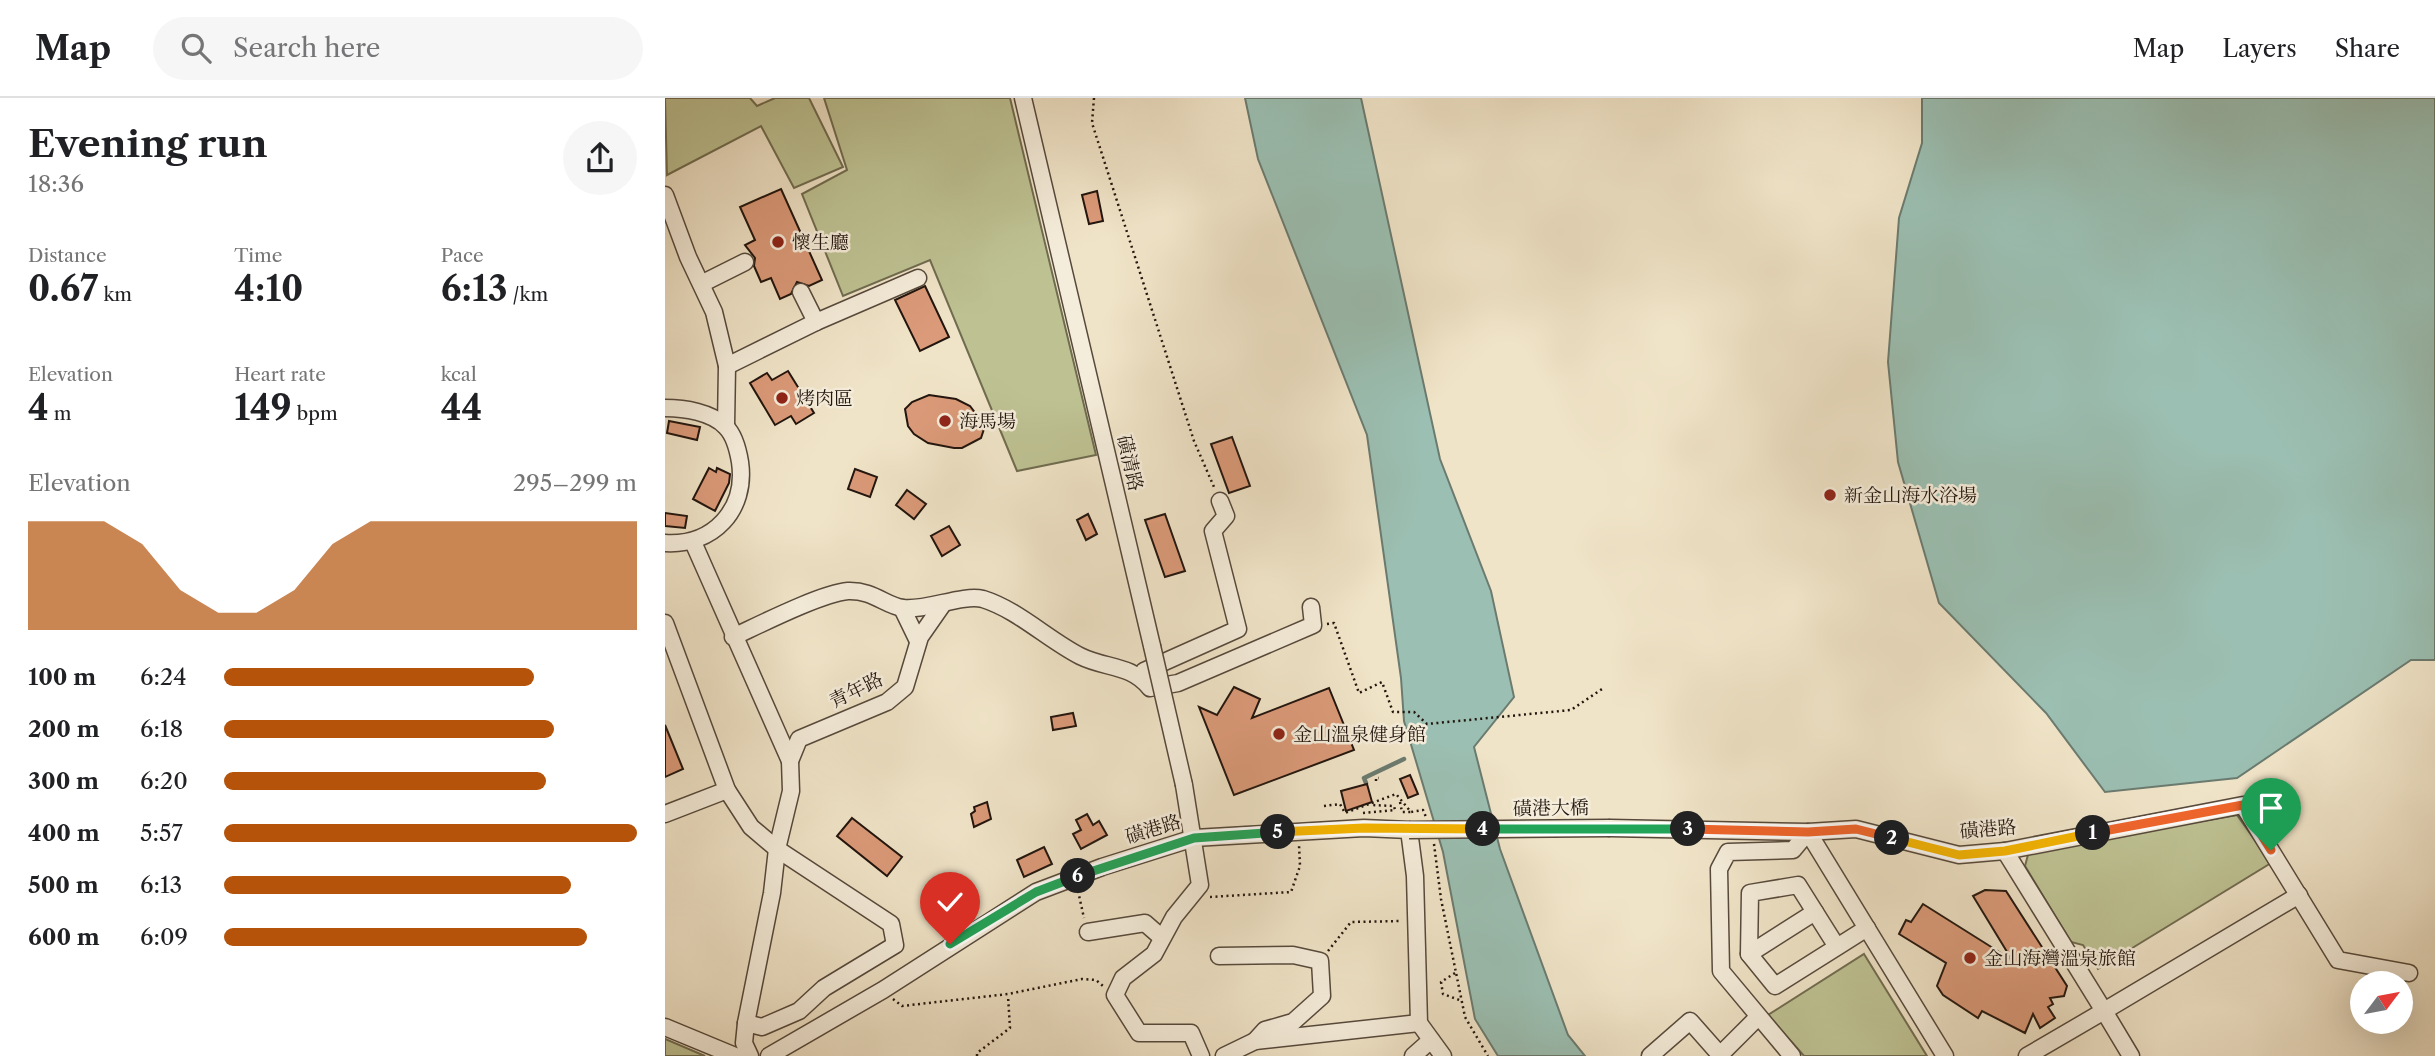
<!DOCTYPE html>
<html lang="en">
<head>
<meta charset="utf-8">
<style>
  body { margin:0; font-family:"Libre Caslon Text","Noto Serif TC",serif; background:#f6f6f6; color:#202124; height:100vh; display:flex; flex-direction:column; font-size:26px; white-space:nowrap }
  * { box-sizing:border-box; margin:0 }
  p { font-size:23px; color:#757577 }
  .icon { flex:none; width:38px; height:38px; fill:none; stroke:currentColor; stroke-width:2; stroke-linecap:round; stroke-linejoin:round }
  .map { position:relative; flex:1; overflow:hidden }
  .side { display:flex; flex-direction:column; background:#fff; width:665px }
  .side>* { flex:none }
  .needle { width:46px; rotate:58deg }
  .controls { position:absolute; left:1685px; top:873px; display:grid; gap:14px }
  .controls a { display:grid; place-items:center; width:63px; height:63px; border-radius:50%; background:#fff; box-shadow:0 7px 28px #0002; font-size:35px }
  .pin { position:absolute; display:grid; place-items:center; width:60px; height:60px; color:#fff; margin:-72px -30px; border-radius:50% 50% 50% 0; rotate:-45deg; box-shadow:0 0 7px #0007 }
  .pin .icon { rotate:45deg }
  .km { position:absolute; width:35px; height:35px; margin:-18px; border-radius:50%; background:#222; color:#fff; font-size:19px; line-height:35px; text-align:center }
  .round { display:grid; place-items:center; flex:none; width:74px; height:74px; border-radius:37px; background:#f6f6f6 }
  .summary { display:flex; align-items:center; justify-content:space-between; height:119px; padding:0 28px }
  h1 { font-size:38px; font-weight:700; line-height:52px }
  .metrics { display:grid; grid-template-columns:repeat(3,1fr); gap:10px; height:119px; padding:7px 28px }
  .metrics div { display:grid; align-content:center }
  .metrics b { font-size:35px; font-weight:700 }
  .metrics small { font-size:19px; font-weight:400 }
  .metrics p { font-size:19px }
  .chart { height:196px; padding:14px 28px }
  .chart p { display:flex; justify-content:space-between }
  .chart svg { width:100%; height:126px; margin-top:7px; fill:#b45309; opacity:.7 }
  ul { padding:0 28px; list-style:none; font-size:23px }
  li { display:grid; grid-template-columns:112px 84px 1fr; align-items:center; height:52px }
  li i { height:18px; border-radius:9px; background:#b45309 }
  header { display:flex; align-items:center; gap:42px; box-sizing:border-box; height:98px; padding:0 35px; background:#fff; border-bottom:2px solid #e0e0e0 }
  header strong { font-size:33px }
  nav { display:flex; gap:38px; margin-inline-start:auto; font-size:24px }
  .search { width:490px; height:63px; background:#f6f6f6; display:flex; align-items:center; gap:18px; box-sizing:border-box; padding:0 24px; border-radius:38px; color:#757577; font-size:26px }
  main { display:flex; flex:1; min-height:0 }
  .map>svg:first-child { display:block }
  .green { fill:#bec293; stroke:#706c50; stroke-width:2 }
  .water { fill:#9bbfb2; stroke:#6b7b70; stroke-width:2 }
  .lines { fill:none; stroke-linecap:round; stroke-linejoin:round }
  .stream { stroke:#6b7b70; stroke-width:4.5 }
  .building { fill:#db9a79; stroke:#22150e; stroke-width:2 }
  .minor-casing { stroke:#56493c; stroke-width:19 }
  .path { stroke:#22150e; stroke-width:2.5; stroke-dasharray:2 3.5; stroke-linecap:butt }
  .minor { stroke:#f5eddb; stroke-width:16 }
  .minor-bridge-casing { stroke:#56493c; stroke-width:19; stroke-linecap:butt }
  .minor-bridge { stroke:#f5eddb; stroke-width:16 }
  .split-1-casing { stroke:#fff; stroke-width:14 }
  .split-2-casing { stroke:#fff; stroke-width:14 }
  .split-3-casing { stroke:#fff; stroke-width:14 }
  .split-4-casing { stroke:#fff; stroke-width:14 }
  .split-5-casing { stroke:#fff; stroke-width:14 }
  .split-6-casing { stroke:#fff; stroke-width:14 }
  .split-7-casing { stroke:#fff; stroke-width:14 }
  .split-1 { stroke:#f0652b; stroke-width:9 }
  .split-2 { stroke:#f5b400; stroke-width:9 }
  .split-3 { stroke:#f0652b; stroke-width:9 }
  .split-4 { stroke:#22a559; stroke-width:9 }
  .split-5 { stroke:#f5b400; stroke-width:9 }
  .split-6 { stroke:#22a559; stroke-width:9 }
  .split-7 { stroke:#22a559; stroke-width:9 }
  .poi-dot { fill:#8f2418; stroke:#f5eddb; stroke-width:2.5 }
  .labels { text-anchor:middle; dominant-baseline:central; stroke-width:5; stroke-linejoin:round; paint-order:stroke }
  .poi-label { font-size:19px; fill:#22150e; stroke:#f5eddb; text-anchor:start }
  .street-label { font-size:19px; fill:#22150e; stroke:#f5eddb }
</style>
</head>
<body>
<header>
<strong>Map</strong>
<div class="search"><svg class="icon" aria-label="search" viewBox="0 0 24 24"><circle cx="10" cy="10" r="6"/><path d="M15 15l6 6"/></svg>Search here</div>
<nav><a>Map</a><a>Layers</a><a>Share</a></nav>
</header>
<main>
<section class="side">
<div class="summary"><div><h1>Evening run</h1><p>18:36</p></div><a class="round"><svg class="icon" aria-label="share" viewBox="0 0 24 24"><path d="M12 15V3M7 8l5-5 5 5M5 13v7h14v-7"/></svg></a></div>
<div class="metrics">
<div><p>Distance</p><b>0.67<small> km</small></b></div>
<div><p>Time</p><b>4:10</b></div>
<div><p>Pace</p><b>6:13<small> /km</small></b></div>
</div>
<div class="metrics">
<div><p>Elevation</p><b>4<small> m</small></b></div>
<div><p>Heart rate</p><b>149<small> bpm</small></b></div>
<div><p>kcal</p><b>44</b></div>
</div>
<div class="chart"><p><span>Elevation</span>295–299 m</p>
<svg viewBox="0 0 160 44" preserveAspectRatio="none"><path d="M0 44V6L10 6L20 6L30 14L40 30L50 38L60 38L70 30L80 14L90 6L100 6L110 6L120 6L130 6L140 6L150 6L160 6V44z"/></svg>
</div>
<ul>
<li><b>100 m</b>6:24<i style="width:75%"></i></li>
<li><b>200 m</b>6:18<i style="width:80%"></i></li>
<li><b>300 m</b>6:20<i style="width:78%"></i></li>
<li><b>400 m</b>5:57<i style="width:100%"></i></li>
<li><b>500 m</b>6:13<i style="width:84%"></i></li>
<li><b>600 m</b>6:09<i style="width:88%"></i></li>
</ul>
</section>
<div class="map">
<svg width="1770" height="958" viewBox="0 0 1770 958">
  <rect width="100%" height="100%" fill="#f0e4c8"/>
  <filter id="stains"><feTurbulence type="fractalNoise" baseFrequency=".00286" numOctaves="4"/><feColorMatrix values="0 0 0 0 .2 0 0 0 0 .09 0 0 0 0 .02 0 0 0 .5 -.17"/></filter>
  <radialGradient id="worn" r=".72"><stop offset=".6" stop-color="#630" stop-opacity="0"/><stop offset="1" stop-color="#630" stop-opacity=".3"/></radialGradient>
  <g class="green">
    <polygon points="0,0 85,0 92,8 110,0 144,0 178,69 129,90 96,28 2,77"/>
    <polygon points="159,0 345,0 431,357 352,373 265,162 178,198 137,96 182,72"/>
    <polygon points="1572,717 1606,765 1433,871 1418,847 1406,844 1360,768 1364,753"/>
    <polygon points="1199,856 1262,958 1139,958 1103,917"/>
    <polygon points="0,941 40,958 0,958"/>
  </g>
  <g class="water">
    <polygon points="580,0 696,0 775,361 826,493 849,599 809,649 835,751 903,937 920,958 833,958 810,921 778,754 739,623 736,580 702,337 593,61"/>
    <polygon points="1257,0 1770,0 1770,562 1746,562 1572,680 1440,694 1381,615 1274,505 1233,364 1223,264 1234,120 1257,45"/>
  </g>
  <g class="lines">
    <polyline class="stream" points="701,685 699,680 739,661"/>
  </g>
  <g class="building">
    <polygon points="116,91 157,182 144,188 132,184 126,196 115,201 106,180 96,184 89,168 90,160 80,147 90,142 75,109"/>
    <polygon points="432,93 438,123 424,126 417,97"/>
    <polygon points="260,188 284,239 255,253 230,202"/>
    <polygon points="123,273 149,315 131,326 126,318 110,327 85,285 102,275 107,282"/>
    <polygon points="264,297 291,301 305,308 320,328 316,340 297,350 289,350 263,345 249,336 243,328 240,311 247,304"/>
    <polygon points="4,323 35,329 32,342 2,335"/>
    <polygon points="567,339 585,388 564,395 546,346"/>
    <polygon points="44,370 51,374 52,370 65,376 64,385 50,413 28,401"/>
    <polygon points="190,371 212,379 205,399 183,391"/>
    <polygon points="242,392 261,406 249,421 231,407"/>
    <polygon points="0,415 22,418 20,430 0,428"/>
    <polygon points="423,416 432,436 421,442 412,422"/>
    <polygon points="500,416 520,473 500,479 480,422"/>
    <polygon points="284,428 295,447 277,458 266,438"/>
    <polygon points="569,589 595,601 587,620 664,590 689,652 569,697 534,609 552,617"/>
    <polygon points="408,615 411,628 388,632 386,619"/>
    <polygon points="0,627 18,671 0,679"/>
    <polygon points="745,677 753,696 743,700 735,681"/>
    <polygon points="702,686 707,704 681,713 676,693"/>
    <polygon points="322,704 326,721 309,729 306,716 310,713 309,709"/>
    <polygon points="422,716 428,727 434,723 442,737 416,751 408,736 416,732 411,722"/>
    <polygon points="187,720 237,759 222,778 172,738"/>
    <polygon points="379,749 387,766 359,779 352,762"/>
    <polygon points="1320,792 1341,793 1402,888 1399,898 1385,900 1388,906 1383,909 1390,920 1375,930 1368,916 1360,935 1317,913 1313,920 1278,897 1272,888 1281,865 1234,836 1241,822 1246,824 1258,806 1347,862 1308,798"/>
  </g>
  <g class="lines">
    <g class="minor-casing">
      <g id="minor">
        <polyline points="358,0 487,548"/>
        <polyline points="0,97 23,159 49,214 62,268 61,328"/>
        <polyline points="38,185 80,164"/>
        <polyline points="136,194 151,224"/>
        <polyline points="62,268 151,224 253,180"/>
        <path d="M 0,310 C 19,310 47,314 61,329 C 69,337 73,352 75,364 C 82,412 48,448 0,445"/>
        <polyline points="28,444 125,663"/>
        <polyline points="237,510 253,543"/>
        <polyline points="0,525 62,692 86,729 112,751 226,826 230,847 159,890 134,913 97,929 81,925"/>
        <path d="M 68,539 C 94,527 157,495 183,493 C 208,492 221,508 238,510 C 261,513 297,496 318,501 C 353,512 382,541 415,558 C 441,571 466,566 485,590 L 513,585 L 648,527 L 646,509"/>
        <polyline points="479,573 573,531 548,433 561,418 555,403"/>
        <polyline points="519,687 535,787 509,819 489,856 458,880 450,897 474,935 526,935 536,958"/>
        <polyline points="0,716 62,692"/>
        <polyline points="945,730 1143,734 1191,731 1294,757 1340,753 1578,707 1673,862 1744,875"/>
        <polyline points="1340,753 1439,913 1634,797"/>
        <polyline points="423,834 480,825 496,839"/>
        <polyline points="1172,849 1110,888 1084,856 1085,795 1133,787 1172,849 1202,830"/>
        <polyline points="1084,856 1150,814"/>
        <polyline points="554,858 628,857 655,863 657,898 628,924 600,932 590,943"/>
        <polyline points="0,929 70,958"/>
        <polyline points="1055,957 1093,919"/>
        <polyline points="85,958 79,945 81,925 107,795 112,751 126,693 125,663 134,641 222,604 240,589 255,539 278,506"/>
        <polyline points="104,958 218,892 371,794 437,769 529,740 699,730 744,732 750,778 754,925 778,958"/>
        <polyline points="559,958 590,943 754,925"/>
        <polyline points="748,958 766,942"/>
        <polyline points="985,958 1025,923 1056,958"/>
        <polyline points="1127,958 1056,873 1054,771 1063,754 1128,752 1143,734 1280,958"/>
        <polyline points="1362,958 1439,913 1466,958"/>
      </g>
    </g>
    <g class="path">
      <polyline points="429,0 427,25 529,343 549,389"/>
      <polyline points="662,526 669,525 694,595 717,584 728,614 749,614 762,626 906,612 937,591"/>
      <polyline points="711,683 711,680 714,680"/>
      <polyline points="735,704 737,714 746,714"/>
      <polyline points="659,708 675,706 680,715 731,696 746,714 758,712 761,719"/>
      <polyline points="698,715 730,712 729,708 707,707"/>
      <polyline points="769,746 776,801 800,919 823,958"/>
      <polyline points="413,793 419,820"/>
      <polyline points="545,799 626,794 635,768 634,747"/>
      <polyline points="663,853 686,824 737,823"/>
      <polyline points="790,875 776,884 778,896 797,903"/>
      <polyline points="228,901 237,908 343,896 417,881 431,882 438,888"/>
      <polyline points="312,958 312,955 345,930 343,898"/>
    </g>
    <use href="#minor" class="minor"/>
    <g class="minor-bridge-casing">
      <g id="minor-bridge">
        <polyline points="487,548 519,687"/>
        <polyline points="744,732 945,730"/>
      </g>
    </g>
    <use href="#minor-bridge" class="minor-bridge"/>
  </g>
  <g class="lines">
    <g class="split-1-casing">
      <polyline id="split-1" points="1428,735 1578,707 1606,752"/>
    </g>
    <g class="split-2-casing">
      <polyline id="split-2" points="1227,740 1294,757 1340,753 1428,735"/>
    </g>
    <g class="split-3-casing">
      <polyline id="split-3" points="1023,731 1143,734 1191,731 1227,740"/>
    </g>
    <g class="split-4-casing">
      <polyline id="split-4" points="818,731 1023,731"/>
    </g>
    <g class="split-5-casing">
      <polyline id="split-5" points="613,734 699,730 818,731"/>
    </g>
    <g class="split-6-casing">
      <polyline id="split-6" points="413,778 529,740 613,734"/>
    </g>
    <g class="split-7-casing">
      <polyline id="split-7" points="285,846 371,794 413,778"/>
    </g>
    <use href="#split-1" class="split-1"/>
    <use href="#split-2" class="split-2"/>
    <use href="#split-3" class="split-3"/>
    <use href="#split-4" class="split-4"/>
    <use href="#split-5" class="split-5"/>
    <use href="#split-6" class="split-6"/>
    <use href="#split-7" class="split-7"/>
  </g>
  <g class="poi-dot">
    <circle cx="113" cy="144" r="7"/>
    <circle cx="117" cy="300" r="7"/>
    <circle cx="280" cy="323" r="7"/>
    <circle cx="1165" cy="397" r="7"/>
    <circle cx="614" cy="636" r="7"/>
    <circle cx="1305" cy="860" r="7"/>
  </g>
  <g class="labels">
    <g class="poi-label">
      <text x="127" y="144">懷生廳</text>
      <text x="131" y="300">烤肉區</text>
      <text x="294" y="323">海馬場</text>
      <text x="1179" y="397">新金山海水浴場</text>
      <text x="628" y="636">金山溫泉健身館</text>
      <text x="1319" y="860">金山海灣溫泉旅館</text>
    </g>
    <g class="street-label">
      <text transform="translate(465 365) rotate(77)">磺清路</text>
      <text transform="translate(191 592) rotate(-26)">青年路</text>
      <text transform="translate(886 710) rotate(-1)">磺港大橋</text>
      <text transform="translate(488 731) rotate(-17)">磺港路</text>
      <text transform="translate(1323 731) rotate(-5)">磺港路</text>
    </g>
  </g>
  <rect width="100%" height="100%" filter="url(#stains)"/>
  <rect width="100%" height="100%" fill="url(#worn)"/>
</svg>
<div class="controls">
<a><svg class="needle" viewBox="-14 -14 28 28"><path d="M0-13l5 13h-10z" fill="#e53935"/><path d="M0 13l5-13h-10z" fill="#757577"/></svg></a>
</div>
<div class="pin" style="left:1606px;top:752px;background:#1e9e55"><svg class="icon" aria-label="arrive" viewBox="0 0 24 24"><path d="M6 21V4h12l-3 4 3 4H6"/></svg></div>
<div class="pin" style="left:285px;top:846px;background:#d93025"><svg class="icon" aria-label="check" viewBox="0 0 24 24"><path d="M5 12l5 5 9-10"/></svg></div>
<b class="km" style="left:1428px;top:735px">1</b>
<b class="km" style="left:1227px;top:740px">2</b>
<b class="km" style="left:1023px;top:731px">3</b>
<b class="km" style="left:818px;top:731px">4</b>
<b class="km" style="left:613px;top:734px">5</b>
<b class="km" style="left:413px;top:778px">6</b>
</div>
</main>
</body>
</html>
